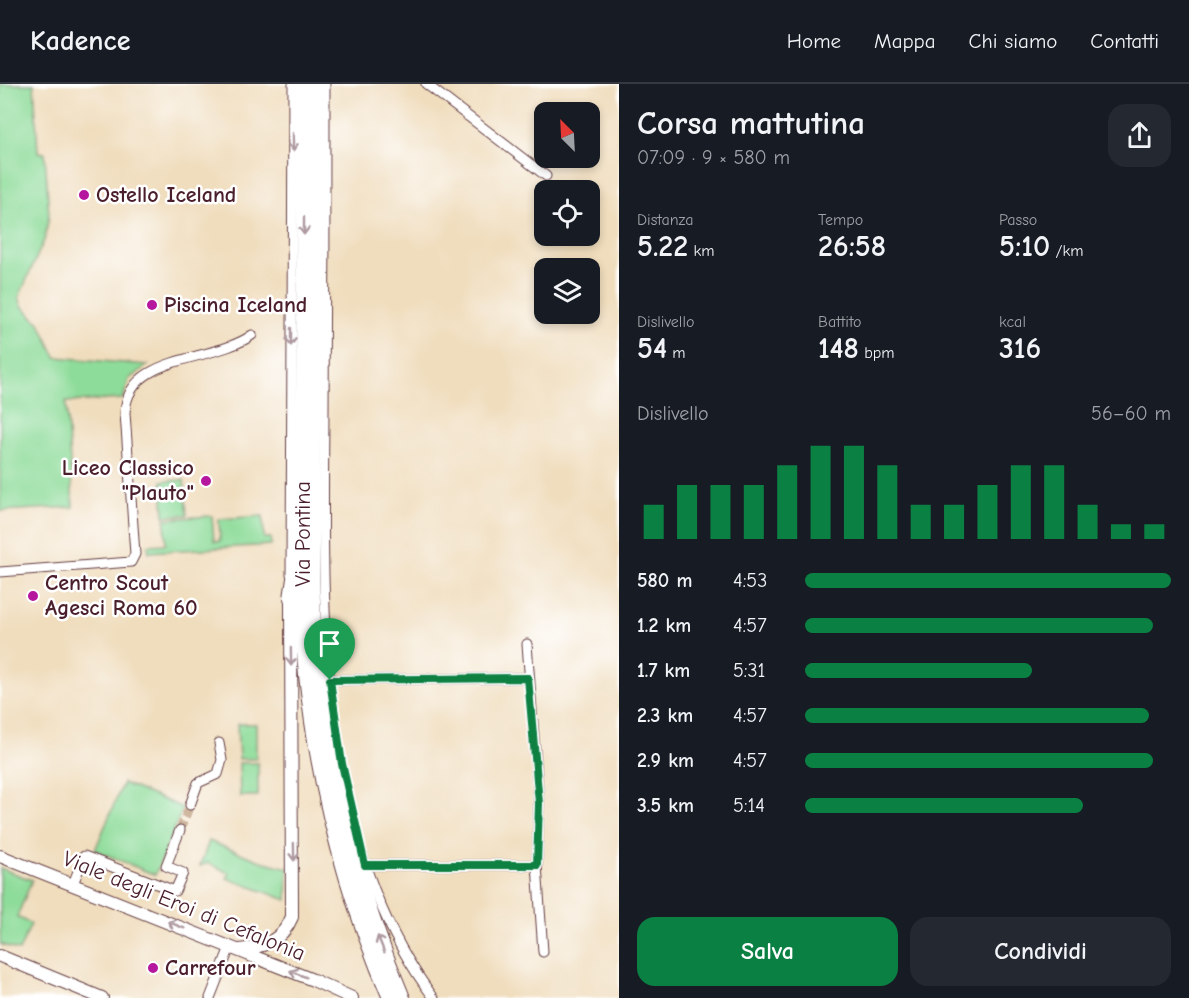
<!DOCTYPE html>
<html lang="it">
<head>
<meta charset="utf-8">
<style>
  body { margin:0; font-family:"Comic Neue",sans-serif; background:#242831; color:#f1f3f6; height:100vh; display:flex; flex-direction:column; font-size:22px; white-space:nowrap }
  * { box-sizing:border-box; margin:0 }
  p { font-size:20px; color:#9ea1a6 }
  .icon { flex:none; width:33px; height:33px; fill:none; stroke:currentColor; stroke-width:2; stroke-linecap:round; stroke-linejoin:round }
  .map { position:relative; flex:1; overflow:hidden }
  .side { display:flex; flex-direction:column; background:#171b24; width:570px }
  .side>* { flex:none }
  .needle { width:39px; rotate:336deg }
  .tools { position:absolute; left:534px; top:18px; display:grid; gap:12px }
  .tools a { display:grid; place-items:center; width:66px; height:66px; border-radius:12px; background:#171b24; box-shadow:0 3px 9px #0003; font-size:30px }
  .pin { position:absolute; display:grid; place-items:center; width:51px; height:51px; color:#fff; margin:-62px -26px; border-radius:50% 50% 50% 0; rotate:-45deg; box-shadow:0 0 6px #0007 }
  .pin .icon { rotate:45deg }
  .round { display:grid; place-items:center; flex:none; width:63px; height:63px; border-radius:18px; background:#242831 }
  .summary { display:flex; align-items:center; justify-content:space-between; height:102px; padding:0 18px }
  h1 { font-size:33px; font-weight:700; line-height:45px }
  .stats { display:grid; grid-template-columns:repeat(3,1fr); gap:9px; height:102px; padding:6px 18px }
  .stats div { display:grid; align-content:center }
  .stats b { font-size:30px; font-weight:700 }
  .stats small { font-size:16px; font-weight:400 }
  .stats p { font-size:16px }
  .chart { height:168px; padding:12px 18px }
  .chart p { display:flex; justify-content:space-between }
  .chart svg { width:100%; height:108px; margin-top:6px; stroke:#0b8043; stroke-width:6 }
  .action { display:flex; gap:12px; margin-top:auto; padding:12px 18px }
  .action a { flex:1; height:69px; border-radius:18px; background:#0b8043; color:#fff; font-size:24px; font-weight:700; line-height:69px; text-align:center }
  .action a+a { background:#242831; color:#f1f3f6 }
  ul { padding:0 18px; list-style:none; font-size:20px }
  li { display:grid; grid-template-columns:96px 72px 1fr; align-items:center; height:45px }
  li i { height:15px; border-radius:8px; background:#0b8043 }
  header { display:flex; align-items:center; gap:36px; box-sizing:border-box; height:84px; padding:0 30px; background:#171b24; border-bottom:2px solid #363941 }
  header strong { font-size:28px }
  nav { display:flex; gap:33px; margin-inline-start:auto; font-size:21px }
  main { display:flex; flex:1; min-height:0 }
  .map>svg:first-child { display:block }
  .green { fill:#8edc9a; stroke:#6c7e62; stroke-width:1.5 }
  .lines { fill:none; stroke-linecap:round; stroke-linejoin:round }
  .minor-tunnel { stroke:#cfb7a0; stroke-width:9; stroke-dasharray:9 4.5; stroke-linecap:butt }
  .minor-casing { stroke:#633c41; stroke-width:11 }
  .major-casing { stroke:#633c41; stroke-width:14 }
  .highway-casing { stroke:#633c41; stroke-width:16 }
  .minor { stroke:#fff; stroke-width:9 }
  .major { stroke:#fff; stroke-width:12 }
  .highway { stroke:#fff; stroke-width:14 }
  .oneway { stroke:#ae9aa0 }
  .route-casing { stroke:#fff; stroke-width:12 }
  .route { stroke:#0b8043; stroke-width:8 }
  .poi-dot { fill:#b5179e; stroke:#fff; stroke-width:2 }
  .labels { text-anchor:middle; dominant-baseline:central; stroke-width:5; stroke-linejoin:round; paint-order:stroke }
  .poi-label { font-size:22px; font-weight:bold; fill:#4a1f2b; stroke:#fff; text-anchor:start }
  .street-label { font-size:22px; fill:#4a1f2b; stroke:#fff }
</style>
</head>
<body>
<header>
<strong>Kadence</strong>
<nav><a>Home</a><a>Mappa</a><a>Chi siamo</a><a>Contatti</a></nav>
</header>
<main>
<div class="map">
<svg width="619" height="914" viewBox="0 0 619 914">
  <rect width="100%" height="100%" fill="#fff"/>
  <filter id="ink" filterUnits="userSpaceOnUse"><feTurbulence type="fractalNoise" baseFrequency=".0167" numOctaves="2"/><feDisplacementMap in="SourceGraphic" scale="12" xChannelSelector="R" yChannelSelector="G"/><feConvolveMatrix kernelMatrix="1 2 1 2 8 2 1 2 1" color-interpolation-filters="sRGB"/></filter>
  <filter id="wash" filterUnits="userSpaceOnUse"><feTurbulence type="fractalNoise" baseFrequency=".008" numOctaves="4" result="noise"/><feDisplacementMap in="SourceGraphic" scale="24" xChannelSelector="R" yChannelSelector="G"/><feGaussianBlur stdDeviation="1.35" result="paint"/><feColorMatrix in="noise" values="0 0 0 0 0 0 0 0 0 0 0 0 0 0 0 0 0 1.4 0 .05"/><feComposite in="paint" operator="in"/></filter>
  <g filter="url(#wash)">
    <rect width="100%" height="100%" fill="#f0ddbd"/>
    <g class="green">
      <polygon points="0,0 34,0 38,68 45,69 49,132 45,154 19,213 22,222 40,240 56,273 148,281 129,295 123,315 66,318 73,423 0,427"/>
      <polygon points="184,396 187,431 164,432 162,397"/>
      <polygon points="212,432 214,457 220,457 219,435 263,432 264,454 271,454 271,461 149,468 148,461 166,460 165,435"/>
      <polygon points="237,640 256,640 256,675 239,675"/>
      <polygon points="239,679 258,679 258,712 240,712"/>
      <polygon points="123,699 183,724 155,791 95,766"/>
      <polygon points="209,757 261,777 288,784 287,816 227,794 229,789 208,779 200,782"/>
      <polygon points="0,784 32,796 17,833 31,840 19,867 0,860"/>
    </g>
  </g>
  <g filter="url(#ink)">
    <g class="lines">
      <polyline class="minor-tunnel" points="180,746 190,721"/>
      <g class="minor-casing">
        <g id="minor">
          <path d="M 325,0 C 325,110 325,219 324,329 C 323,519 313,755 434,914"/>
          <polyline points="426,0 546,92"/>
          <path d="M 0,488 L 131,478 L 135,470 L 125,329 C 127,269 214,279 252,251"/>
          <polyline points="291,490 293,0"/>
          <polyline points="527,560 539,719 537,781 543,868"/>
          <polyline points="330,596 528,594"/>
          <polyline points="190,721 198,699 218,690 222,676 219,659"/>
          <polyline points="365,781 537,781"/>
          <polyline points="73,800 84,772 175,807 183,789 166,782 180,746"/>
          <polyline points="210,914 230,863"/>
        </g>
      </g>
      <g class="major-casing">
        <g id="major">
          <polyline points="0,772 313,896 352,914"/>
          <path d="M 240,866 C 264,863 282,857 292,833 L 291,514"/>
          <polyline points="0,872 102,914"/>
        </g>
      </g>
      <g class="highway-casing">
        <g id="highway">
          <path d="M 304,0 C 304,107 303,214 303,321 C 302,411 297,502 306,591 C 318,701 346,812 390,914"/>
          <path d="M 315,0 C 315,115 315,230 313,345 C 313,426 309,510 318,591 C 330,706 359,807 403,914"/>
          <polyline points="291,514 296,482"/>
        </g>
      </g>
      <use href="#minor" class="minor"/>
      <use href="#major" class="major"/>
      <use href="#highway" class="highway"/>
    </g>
    <defs><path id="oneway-shaft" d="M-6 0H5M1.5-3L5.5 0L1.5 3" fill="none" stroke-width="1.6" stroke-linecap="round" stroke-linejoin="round" transform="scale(1.5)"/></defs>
    <g class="oneway">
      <use href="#oneway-shaft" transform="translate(293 58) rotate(90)"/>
      <use href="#oneway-shaft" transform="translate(304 142) rotate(90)"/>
      <use href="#oneway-shaft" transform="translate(291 253) rotate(90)"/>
      <use href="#oneway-shaft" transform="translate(291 573) rotate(89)"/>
      <use href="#oneway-shaft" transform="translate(294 768) rotate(89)"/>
      <use href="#oneway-shaft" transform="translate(176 841) rotate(-158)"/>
      <use href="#oneway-shaft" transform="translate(381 860) rotate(-112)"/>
      <use href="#oneway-shaft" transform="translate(298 890) rotate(-158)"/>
    </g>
  </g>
  <g class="lines" filter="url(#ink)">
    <g class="route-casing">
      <polygon id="route" points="528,594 539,719 537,781 365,781 342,680 330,596"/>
    </g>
    <use href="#route" class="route"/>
  </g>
  <g class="poi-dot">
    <circle cx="84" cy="111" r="6"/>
    <circle cx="152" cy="221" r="6"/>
    <circle cx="206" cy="397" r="6"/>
    <circle cx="33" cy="512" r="6"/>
    <circle cx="153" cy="884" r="6"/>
  </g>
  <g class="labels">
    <g class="poi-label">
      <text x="96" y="111">Ostello Iceland</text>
      <text x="164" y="221">Piscina Iceland</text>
      <text x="194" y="384" text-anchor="end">Liceo Classico<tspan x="194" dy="25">"Plauto"</tspan></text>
      <text x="45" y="499">Centro Scout<tspan x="45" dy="25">Agesci Roma 60</tspan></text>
      <text x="165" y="884">Carrefour</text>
    </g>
    <g class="street-label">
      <text transform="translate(303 450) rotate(-90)">Via Pontina</text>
      <text transform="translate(184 822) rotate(22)">Viale degli Eroi di Cefalonia</text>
    </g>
  </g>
</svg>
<div class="tools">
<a><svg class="needle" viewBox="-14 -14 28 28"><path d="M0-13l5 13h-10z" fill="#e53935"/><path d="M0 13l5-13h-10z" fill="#9ea1a6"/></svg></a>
<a><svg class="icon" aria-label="locate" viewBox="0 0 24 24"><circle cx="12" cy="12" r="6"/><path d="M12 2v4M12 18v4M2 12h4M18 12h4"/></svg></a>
<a><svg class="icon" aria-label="layers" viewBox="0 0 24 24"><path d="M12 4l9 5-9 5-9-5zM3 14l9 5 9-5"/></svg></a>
</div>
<div class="pin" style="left:330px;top:596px;background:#1e9e55"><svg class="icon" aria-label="arrive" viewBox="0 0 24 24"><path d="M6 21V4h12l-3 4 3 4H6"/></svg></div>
</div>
<section class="side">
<div class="summary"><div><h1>Corsa mattutina</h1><p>07:09 · 9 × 580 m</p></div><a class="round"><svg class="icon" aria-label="share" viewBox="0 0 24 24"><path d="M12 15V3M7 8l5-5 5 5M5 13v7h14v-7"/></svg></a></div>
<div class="stats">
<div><p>Distanza</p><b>5.22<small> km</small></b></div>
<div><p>Tempo</p><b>26:58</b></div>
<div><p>Passo</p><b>5:10<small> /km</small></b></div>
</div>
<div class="stats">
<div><p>Dislivello</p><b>54<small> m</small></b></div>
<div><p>Battito</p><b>148<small> bpm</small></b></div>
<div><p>kcal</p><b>316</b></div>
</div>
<div class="chart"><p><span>Dislivello</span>56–60 m</p>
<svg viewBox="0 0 160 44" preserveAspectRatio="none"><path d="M5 44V30M15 44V22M25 44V22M35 44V22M45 44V14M55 44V6M65 44V6M75 44V14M85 44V30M95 44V30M105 44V22M115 44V14M125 44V14M135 44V30M145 44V38M155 44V38"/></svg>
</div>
<ul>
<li><b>580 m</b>4:53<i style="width:100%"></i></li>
<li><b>1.2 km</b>4:57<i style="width:95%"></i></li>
<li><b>1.7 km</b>5:31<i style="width:62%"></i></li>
<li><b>2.3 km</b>4:57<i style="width:94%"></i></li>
<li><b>2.9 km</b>4:57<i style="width:95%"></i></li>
<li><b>3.5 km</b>5:14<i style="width:76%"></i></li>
</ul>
<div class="action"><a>Salva</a><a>Condividi</a></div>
</section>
</main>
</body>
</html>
